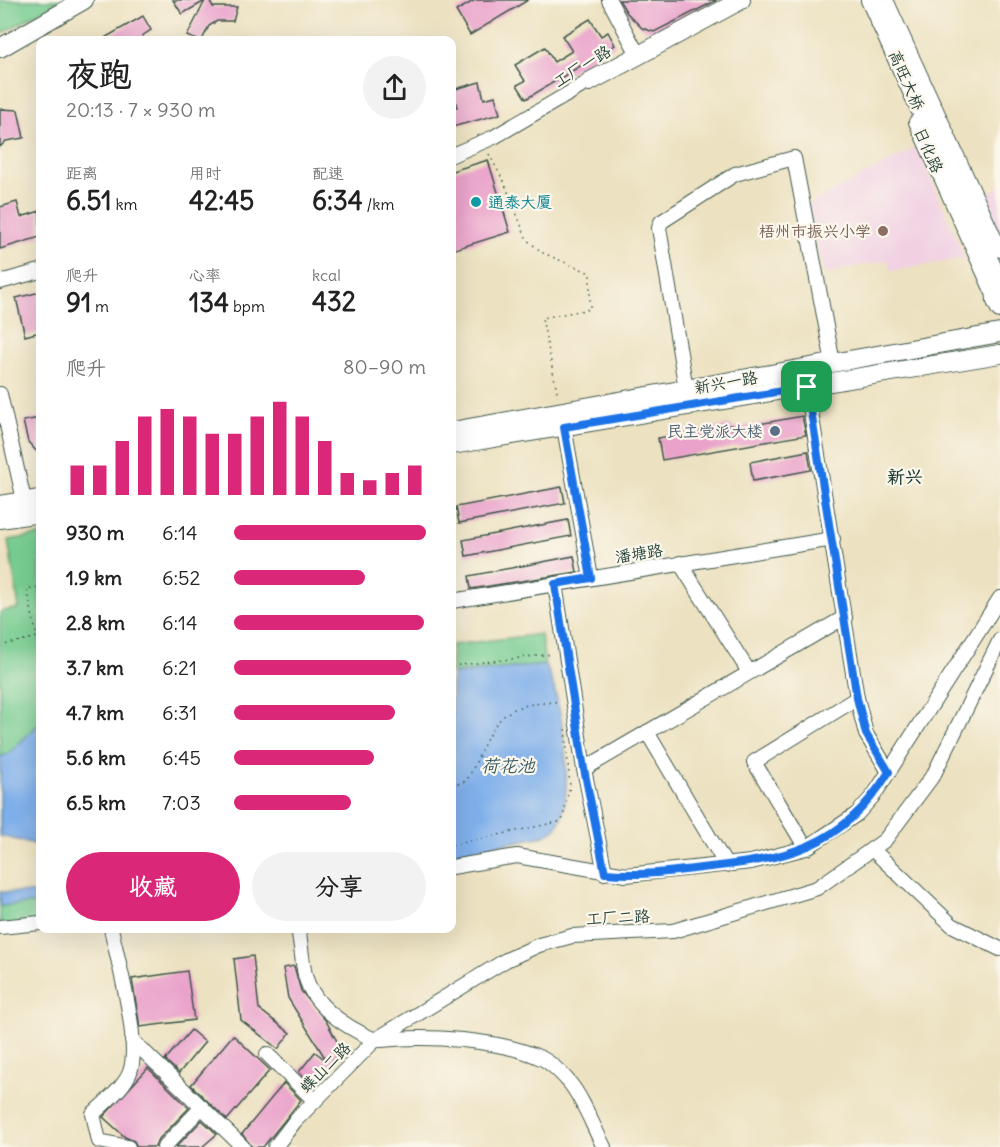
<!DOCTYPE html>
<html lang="zh">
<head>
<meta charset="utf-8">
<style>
  body { margin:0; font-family:Delius,"LXGW WenKai TC",sans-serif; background:#f2f2f2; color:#222; height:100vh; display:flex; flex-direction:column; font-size:22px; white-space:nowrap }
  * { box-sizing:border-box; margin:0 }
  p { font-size:20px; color:#767676 }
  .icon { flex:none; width:33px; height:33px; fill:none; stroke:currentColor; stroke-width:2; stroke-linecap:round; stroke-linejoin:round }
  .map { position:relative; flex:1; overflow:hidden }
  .sheet { position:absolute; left:36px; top:36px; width:420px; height:897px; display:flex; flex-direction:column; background:#fff; border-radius:12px; box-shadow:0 6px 24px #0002 }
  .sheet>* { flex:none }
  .pin { position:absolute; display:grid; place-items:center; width:51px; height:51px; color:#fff; margin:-26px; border-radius:12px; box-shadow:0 3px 9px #0006 }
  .round { display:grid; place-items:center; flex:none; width:63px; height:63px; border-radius:32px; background:#f2f2f2 }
  .head { display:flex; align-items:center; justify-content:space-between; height:102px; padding:0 30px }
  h1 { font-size:33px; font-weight:700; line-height:45px }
  .metrics { display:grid; grid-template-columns:repeat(3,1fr); gap:9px; height:102px; padding:6px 30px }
  .metrics div { display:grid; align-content:center }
  .metrics b { font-size:26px; font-weight:700 }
  .metrics small { font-size:16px; font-weight:400 }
  .metrics p { font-size:16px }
  .chart { height:168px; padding:12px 30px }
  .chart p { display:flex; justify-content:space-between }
  .chart svg { width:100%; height:108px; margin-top:6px; stroke:#db2777; stroke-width:6 }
  .cta { display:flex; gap:12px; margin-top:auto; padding:12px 30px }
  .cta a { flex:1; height:69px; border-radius:36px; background:#db2777; color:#fff; font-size:24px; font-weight:700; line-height:69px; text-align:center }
  .cta a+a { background:#f2f2f2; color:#222 }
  ul { padding:0 30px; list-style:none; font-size:20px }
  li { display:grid; grid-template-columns:96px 72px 1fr; align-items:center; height:45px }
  li i { height:15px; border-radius:8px; background:#db2777 }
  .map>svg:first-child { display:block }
  .built { fill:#f1d0e3 }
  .green { fill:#76cc90; stroke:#4a8462; stroke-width:1.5 }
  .water { fill:#7fafea; stroke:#4f768f; stroke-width:1.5 }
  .building { fill:#eaa2cb }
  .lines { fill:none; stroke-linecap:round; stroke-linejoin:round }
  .minor-casing { stroke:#3e5649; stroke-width:16 }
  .major-casing { stroke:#3e5649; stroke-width:20 }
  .path { stroke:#3e5649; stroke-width:1.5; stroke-dasharray:1.5 4.5; stroke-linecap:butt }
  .minor { stroke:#fff; stroke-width:14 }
  .major { stroke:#fff; stroke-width:18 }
  .route-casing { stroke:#fff; stroke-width:12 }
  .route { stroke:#1a73e8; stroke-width:8 }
  .culture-dot { fill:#0f9aa8; stroke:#fbf7ec; stroke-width:2 }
  .education-dot { fill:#8d6e63; stroke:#fbf7ec; stroke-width:2 }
  .service-dot { fill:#5c6f8a; stroke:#fbf7ec; stroke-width:2 }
  .labels { text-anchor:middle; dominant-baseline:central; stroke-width:4.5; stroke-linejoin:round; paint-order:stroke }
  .street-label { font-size:16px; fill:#1f3d34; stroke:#fbf7ec }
  .culture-label { font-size:16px; fill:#0d838f; stroke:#fbf7ec; text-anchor:start }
  .education-label { font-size:16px; fill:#785e54; stroke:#fbf7ec; text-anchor:end }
  .service-label { font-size:16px; fill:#4e5e75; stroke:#fbf7ec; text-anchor:end }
  .neighbourhood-label { font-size:18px; font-weight:bold; fill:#1f3d34; stroke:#fbf7ec }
  .water-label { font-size:18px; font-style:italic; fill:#375a62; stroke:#fbf7ec }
</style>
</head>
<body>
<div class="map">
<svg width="1000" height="1147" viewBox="0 0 1000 1147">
  <rect width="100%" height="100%" fill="#fbf7ec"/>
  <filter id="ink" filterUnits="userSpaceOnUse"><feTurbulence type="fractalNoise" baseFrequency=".0167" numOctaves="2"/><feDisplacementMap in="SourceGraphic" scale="12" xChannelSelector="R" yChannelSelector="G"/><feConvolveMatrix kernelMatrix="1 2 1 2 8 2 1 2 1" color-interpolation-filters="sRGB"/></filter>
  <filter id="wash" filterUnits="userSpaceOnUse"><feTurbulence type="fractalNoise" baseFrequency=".008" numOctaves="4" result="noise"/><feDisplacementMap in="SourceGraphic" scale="24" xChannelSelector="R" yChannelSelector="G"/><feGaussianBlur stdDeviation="1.35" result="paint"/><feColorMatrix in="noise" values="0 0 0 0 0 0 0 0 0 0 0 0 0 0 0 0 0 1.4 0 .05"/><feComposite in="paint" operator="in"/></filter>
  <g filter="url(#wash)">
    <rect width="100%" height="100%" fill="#ece1c0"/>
    <g class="built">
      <polygon points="917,147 965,258 891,271 887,260 824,274 807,205"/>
      <polygon points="1000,186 1000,238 982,197"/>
    </g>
    <g class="green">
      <polygon points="0,0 61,0 0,35"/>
      <polygon points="40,535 40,723 8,755 0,757 0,612 19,608 8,540"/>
      <polygon points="541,634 545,665 452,674 452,645"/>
      <polygon points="40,903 40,923 0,927 0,906"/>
    </g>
    <g class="water">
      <path d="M 545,665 C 562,694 577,800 556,828 C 553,831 548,834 544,836 L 452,854 L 452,674 Z"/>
      <polygon points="40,723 40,845 0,836 0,757 8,754"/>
      <polygon points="40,889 40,903 0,906 0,892 36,893"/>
    </g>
    <g id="blocks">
      <g class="building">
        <polygon points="173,0 209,0 213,7 237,7 233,21 217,21 209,26 202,40 197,40 187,36 205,1 182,14"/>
        <polygon points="475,0 528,0 470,35 456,11"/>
        <polygon points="619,0 717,0 654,32 642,28 627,13"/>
        <polygon points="143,16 151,30 142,36 145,40 101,40"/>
        <polygon points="590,19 601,36 608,32 615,45 526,99 517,85 525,81 515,65 545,47 554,62 572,51 562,36"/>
        <polygon points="480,82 484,99 495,96 500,114 452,127 452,108 457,107 452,90"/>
        <polygon points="0,109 18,110 24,138 6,141 0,147"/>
        <polygon points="488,160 510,232 452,250 452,171"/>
        <polygon points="17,202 21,217 40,211 40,237 0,249 0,207"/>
        <polygon points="40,292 40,332 25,336 16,298"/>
        <polygon points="802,416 806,435 662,460 658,438 732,425 732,429"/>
        <polygon points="40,418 40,455 28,442 23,421"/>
        <polygon points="808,451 811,470 753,481 750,462"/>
        <polygon points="562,487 565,503 459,523 456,507"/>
        <polygon points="568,520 571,536 466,556 463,540"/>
        <polygon points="574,556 577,572 471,589 469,576"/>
        <polygon points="253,956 259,1009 290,1033 278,1049 241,1020 234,959"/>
        <polygon points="294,966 301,991 326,1021 340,1047 340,1052 313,1086 299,1072 315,1052 327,1061 288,998 283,968"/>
        <polygon points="187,971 194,1020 140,1027 132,979"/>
        <polygon points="191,1030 205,1042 179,1073 165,1060"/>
        <polygon points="233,1035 270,1070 227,1120 191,1085"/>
        <polygon points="148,1068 189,1108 157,1141 155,1147 137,1147 134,1141 125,1137 103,1117"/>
        <polygon points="284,1083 301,1100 263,1147 252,1147 242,1134"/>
        <polygon points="202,1120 217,1134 202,1147 176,1147"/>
      </g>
    </g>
  </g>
  <g filter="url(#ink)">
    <use href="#blocks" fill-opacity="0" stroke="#3e5649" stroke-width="1.5"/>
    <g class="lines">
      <g class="minor-casing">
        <g id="minor">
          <polyline points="609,0 636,51"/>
          <polyline points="886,0 1000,250"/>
          <polyline points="916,122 992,291"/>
          <polyline points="452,155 494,137 597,77"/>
          <polyline points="0,282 40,271"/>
          <polyline points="807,387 857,698 866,734 889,772"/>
          <polyline points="686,389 659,228 661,222 735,174 794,158 833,363"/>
          <polyline points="0,394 26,509"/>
          <polyline points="564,427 591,578"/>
          <polyline points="680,563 749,672"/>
          <polyline points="555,584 584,769 605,873"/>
          <polyline points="452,601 833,539"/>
          <polyline points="647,732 726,865"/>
          <polyline points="584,769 845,617"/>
          <polyline points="806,848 754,762 857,698"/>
          <polyline points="872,849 952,925 1000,949"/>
          <polyline points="452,867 517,856 626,875 751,862 806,848 857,814 874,795 1000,598"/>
          <polyline points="0,927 40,923"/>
          <path d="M 111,928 C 118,962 141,1042 130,1072 C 124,1088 105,1102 93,1114 L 99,1141 L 128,1147"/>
          <path d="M 298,928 C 301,944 302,960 305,975 C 313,1008 348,1028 375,1040"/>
          <polyline points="132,1040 243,1147"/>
          <path d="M 381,1040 C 427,1035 498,1039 541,1058 C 550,1062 562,1074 569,1082 C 584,1100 593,1127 604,1147"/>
          <polyline points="267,1054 315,1101"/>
          <polyline points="164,1147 202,1107"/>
          <polyline points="275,1147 295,1121 375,1040 506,960 539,945 572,936 673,931 817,888 885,840 934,774 1000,640"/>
        </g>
      </g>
      <g class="major-casing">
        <g id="major">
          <polyline points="870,0 994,271 996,301 1000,309"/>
          <polyline points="0,48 84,0"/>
          <polyline points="589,82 741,0"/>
          <polyline points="452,431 1000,333"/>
          <polyline points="452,445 1000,354"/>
          <polyline points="0,505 40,499"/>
          <polyline points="0,519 40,513"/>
        </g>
      </g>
      <g class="path">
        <polyline points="489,154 504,182 527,240 543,253 590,273 590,309 542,318 558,396"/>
        <polyline points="38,637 40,642"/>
        <polyline points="0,646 37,637 27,589 40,587"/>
        <polyline points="452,666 553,654"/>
        <path d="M 452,786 L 466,781 C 484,753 489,711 528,705 C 539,703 550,703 560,701"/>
        <polyline points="452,845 562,821 570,786 565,729"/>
      </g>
      <use href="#minor" class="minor"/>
      <use href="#major" class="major"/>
    </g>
  </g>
  <g class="lines" filter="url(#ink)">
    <g class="route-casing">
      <path id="route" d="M 807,387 L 857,698 L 866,734 L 889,772 C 841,849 786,859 701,868 C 669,872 638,876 605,873 L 584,769 L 555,584 L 591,578 L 564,427 Z"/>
    </g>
    <use href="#route" class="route"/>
  </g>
  <circle class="culture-dot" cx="476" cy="202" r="6"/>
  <circle class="education-dot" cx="883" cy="231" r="6"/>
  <circle class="service-dot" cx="775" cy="431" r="6"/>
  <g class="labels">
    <g class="street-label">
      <text transform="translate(582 66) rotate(-32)">工厂一路</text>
      <text transform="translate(907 80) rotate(66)">高旺大桥</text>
      <text transform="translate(929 150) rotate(66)">日化路</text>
      <text transform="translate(726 382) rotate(-10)">新兴一路</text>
      <text transform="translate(639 553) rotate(-9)">潘塘路</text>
      <text transform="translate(618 917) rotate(-3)">工厂二路</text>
      <text transform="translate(325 1067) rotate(-45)">蝶山二路</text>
    </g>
    <g class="culture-label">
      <text x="488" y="202">通泰大厦</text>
    </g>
    <g class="education-label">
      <text x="871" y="231">梧州市振兴小学</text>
    </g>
    <g class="service-label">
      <text x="763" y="431">民主党派大楼</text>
    </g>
    <g class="neighbourhood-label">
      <text x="905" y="476">新兴</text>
    </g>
    <g class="water-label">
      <text x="508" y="765">荷花池</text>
    </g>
  </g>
</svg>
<div class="pin" style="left:807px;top:387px;background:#1e9e55"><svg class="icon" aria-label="arrive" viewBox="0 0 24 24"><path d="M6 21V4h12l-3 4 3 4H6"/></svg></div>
<section class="sheet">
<div class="head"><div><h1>夜跑</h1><p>20:13 · 7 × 930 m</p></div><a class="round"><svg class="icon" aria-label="share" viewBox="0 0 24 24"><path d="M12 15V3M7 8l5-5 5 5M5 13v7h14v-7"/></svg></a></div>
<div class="metrics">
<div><p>距离</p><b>6.51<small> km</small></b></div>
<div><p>用时</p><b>42:45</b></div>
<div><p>配速</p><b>6:34<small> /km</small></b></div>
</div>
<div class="metrics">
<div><p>爬升</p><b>91<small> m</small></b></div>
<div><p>心率</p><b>134<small> bpm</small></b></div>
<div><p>kcal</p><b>432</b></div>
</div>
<div class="chart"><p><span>爬升</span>80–90 m</p>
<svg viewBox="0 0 160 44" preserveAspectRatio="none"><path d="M5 44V32M15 44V32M25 44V22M35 44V12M45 44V9M55 44V12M65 44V19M75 44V19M85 44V12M95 44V6M105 44V12M115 44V22M125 44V35M135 44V38M145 44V35M155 44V32"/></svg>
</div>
<ul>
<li><b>930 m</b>6:14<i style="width:100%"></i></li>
<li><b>1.9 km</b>6:52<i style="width:68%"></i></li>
<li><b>2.8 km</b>6:14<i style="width:99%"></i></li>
<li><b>3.7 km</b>6:21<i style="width:92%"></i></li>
<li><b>4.7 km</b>6:31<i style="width:84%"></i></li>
<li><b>5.6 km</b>6:45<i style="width:73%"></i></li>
<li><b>6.5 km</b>7:03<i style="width:61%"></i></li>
</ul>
<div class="cta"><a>收藏</a><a>分享</a></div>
</section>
</div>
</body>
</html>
